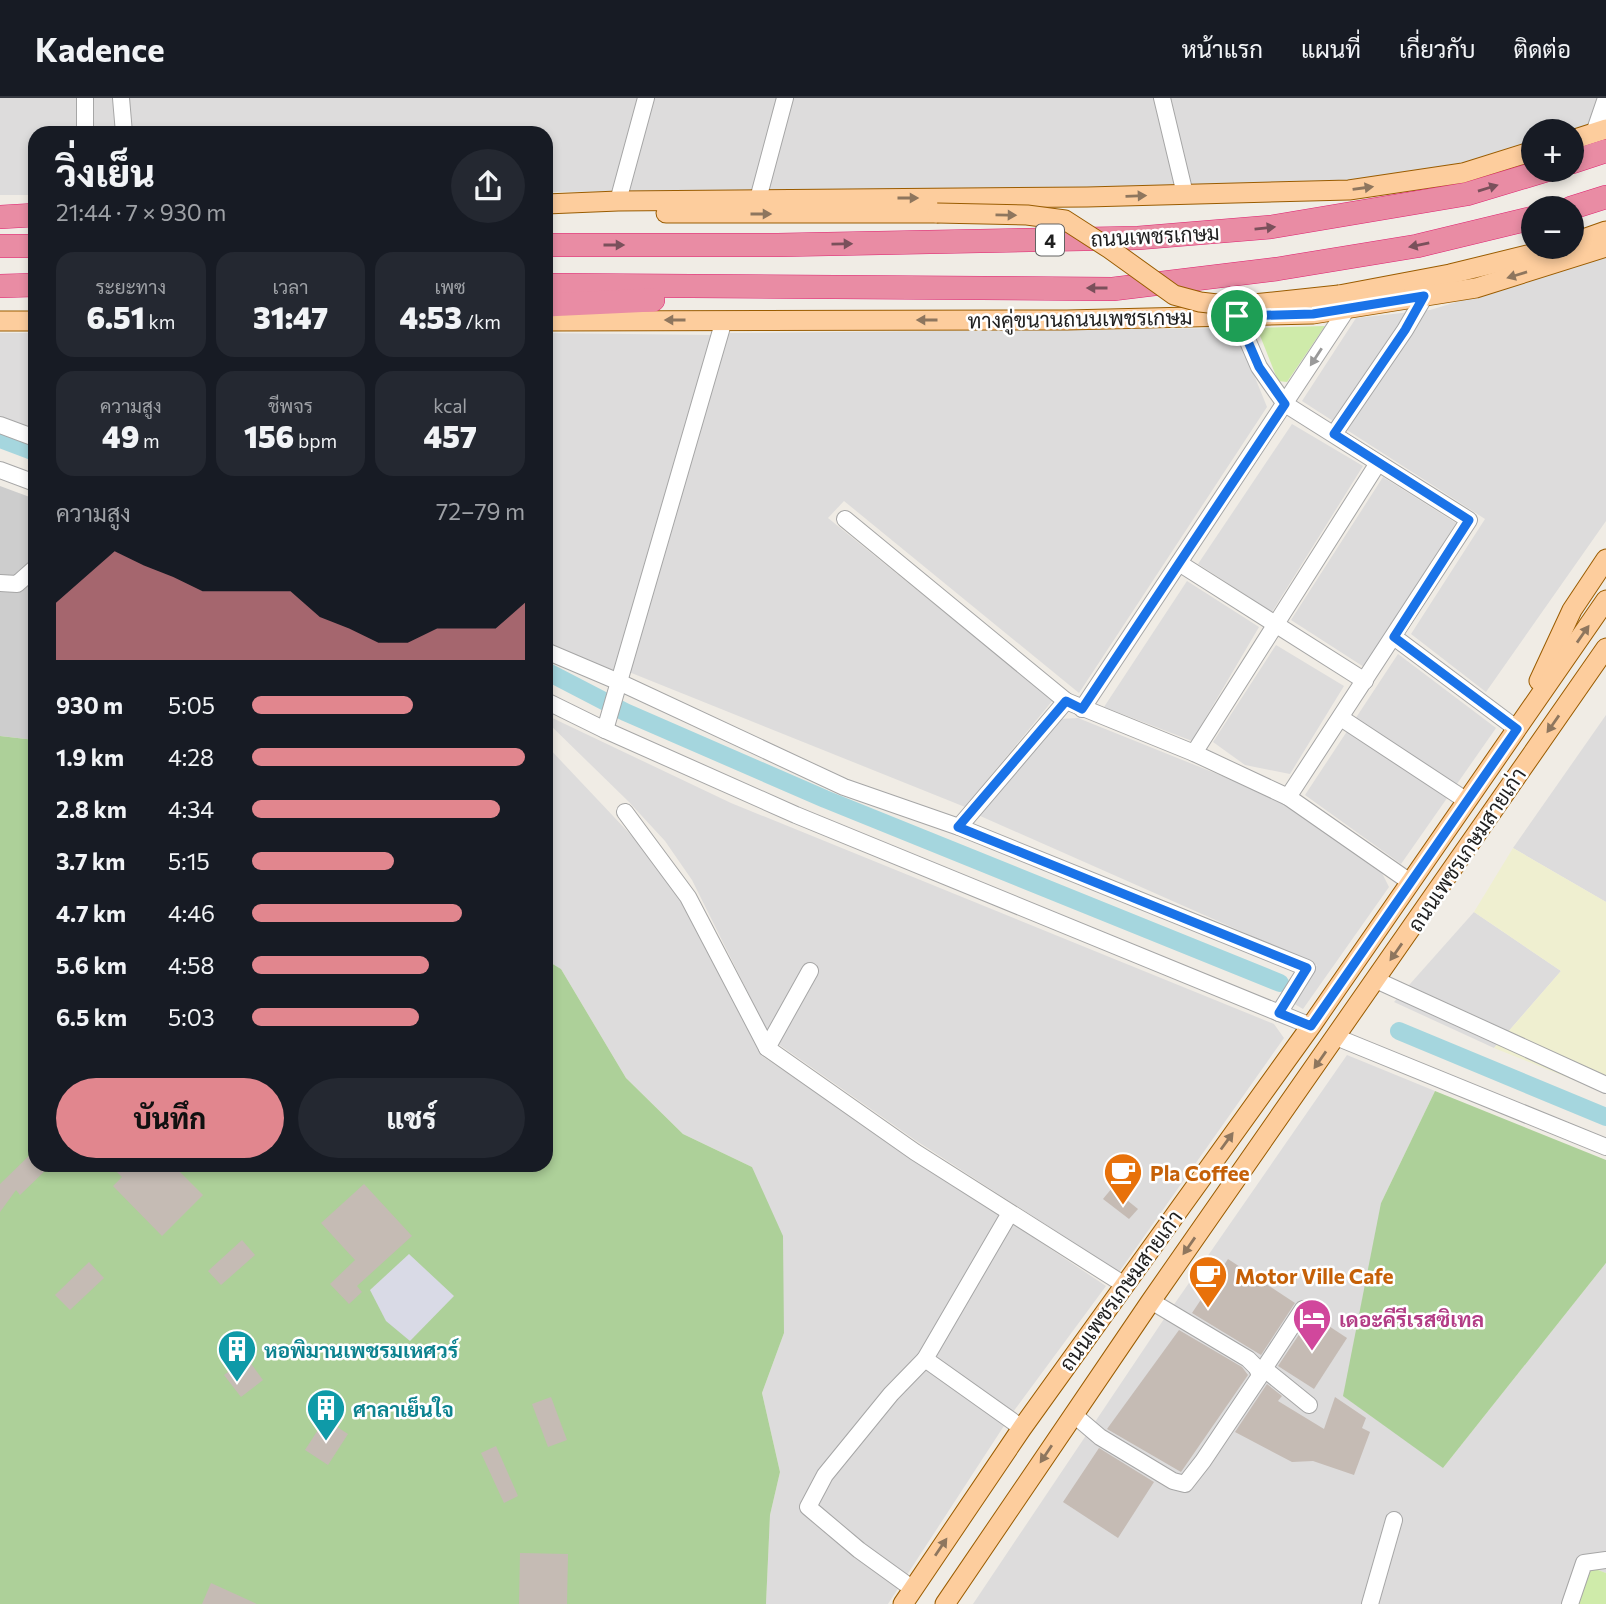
<!DOCTYPE html>
<html lang="th">
<head>
<meta charset="utf-8">
<style>
  body { margin:0; font-family:Commissioner,Sarabun,sans-serif; background:#242831; color:#f1f3f6; height:100vh; display:flex; flex-direction:column; font-size:26px; white-space:nowrap }
  * { box-sizing:border-box; margin:0 }
  p { font-size:23px; color:#9ea1a6 }
  .icon { flex:none; width:38px; height:38px; fill:none; stroke:currentColor; stroke-width:2; stroke-linecap:round; stroke-linejoin:round }
  .map { position:relative; flex:1; overflow:hidden }
  .details { position:absolute; left:28px; top:28px; width:525px; height:1046px; display:flex; flex-direction:column; background:#171b24; border-radius:21px; box-shadow:0 4px 10px #0003 }
  .details>* { flex:none }
  .controls { position:absolute; left:1521px; top:21px; display:grid; gap:14px }
  .controls a { display:grid; place-items:center; width:63px; height:63px; border-radius:50%; background:#171b24; box-shadow:0 4px 10px #0003; font-size:35px }
  .pin { position:absolute; display:grid; place-items:center; width:60px; height:60px; color:#fff; margin:-30px; border:4px solid #fff; border-radius:50%; box-shadow:0 2px 7px #0007 }
  .round { display:grid; place-items:center; flex:none; width:74px; height:74px; border-radius:37px; background:#242831 }
  .head { display:flex; align-items:center; justify-content:space-between; height:119px; padding:0 28px }
  h1 { font-size:38px; font-weight:800; line-height:52px }
  .stats { display:grid; grid-template-columns:repeat(3,1fr); gap:10px; height:119px; padding:7px 28px }
  .stats div { display:grid; align-content:center; border-radius:18px; background:#242831; text-align:center }
  .stats b { font-size:30px; font-weight:800 }
  .stats small { font-size:19px; font-weight:400 }
  .stats p { font-size:19px }
  .chart { height:196px; padding:14px 28px }
  .chart p { display:flex; justify-content:space-between }
  .chart svg { width:100%; height:126px; margin-top:7px; fill:#e1868e; opacity:.7 }
  .action { display:flex; gap:14px; margin-top:auto; padding:14px 28px }
  .action a { flex:1; height:80px; border-radius:42px; background:#e1868e; color:#111; font-size:28px; font-weight:800; line-height:80px; text-align:center }
  .action a+a { background:#242831; color:#f1f3f6 }
  ul { padding:0 28px; list-style:none; font-size:23px }
  li { display:grid; grid-template-columns:112px 84px 1fr; align-items:center; height:52px }
  li i { height:18px; border-radius:9px; background:#e1868e }
  header { display:flex; align-items:center; gap:42px; box-sizing:border-box; height:98px; padding:0 35px; background:#171b24; border-bottom:2px solid #363941 }
  header strong { font-size:33px }
  nav { display:flex; gap:38px; margin-inline-start:auto; font-size:24px }
  .map>svg:first-child { display:block }
  .residential { fill:#dddcdc }
  .religious { fill:#cdcdcd }
  .farmland { fill:#efefd0 }
  .grass { fill:#cfebaa }
  .forest { fill:#add099 }
  .plaza { fill:#d9dae6 }
  .lines { fill:none; stroke-linecap:round; stroke-linejoin:round }
  .canal { stroke:#a5d6de; stroke-width:18 }
  .building { fill:#c5bbb4 }
  .minor-casing { stroke:#a6a6a6; stroke-width:18 }
  .major-casing { stroke:#9a5c00; stroke-width:21 }
  .highway-casing { stroke:#de2270; stroke-width:24 }
  .minor { stroke:#fff; stroke-width:16 }
  .major { stroke:#fdcd9d; stroke-width:19 }
  .highway { stroke:#e98ca4; stroke-width:23 }
  .major-bridge-casing { stroke:#9a5c00; stroke-width:21; stroke-linecap:butt }
  .major-bridge { stroke:#fdcd9d; stroke-width:19 }
  .oneway { fill:#8e765e }
  .oneway2 { fill:#7a505b }
  .oneway3 { fill:#9a9a9a }
  .route-casing { stroke:#fff; stroke-width:14 }
  .route { stroke:#1a73e8; stroke-width:9 }
  .labels { text-anchor:middle; dominant-baseline:central; stroke-width:5; stroke-linejoin:round; paint-order:stroke }
  .shield { fill:#fff; stroke:#626262; stroke-width:2 }
  .shield-label { font-size:19px; font-weight:bold; fill:#1f1f1f }
  .street-label { font-size:21px; fill:#1f1f1f; stroke:#fff }
  .food-label { font-size:21px; font-weight:bold; fill:#c56008; stroke:#fff; text-anchor:start }
  .hotel-label { font-size:21px; font-weight:bold; fill:#b23c85; stroke:#fff; text-anchor:start }
  .culture-label { font-size:21px; font-weight:bold; fill:#0d838f; stroke:#fff; text-anchor:start }
</style>
</head>
<body>
<header>
<strong>Kadence</strong>
<nav><a>หน้าแรก</a><a>แผนที่</a><a>เกี่ยวกับ</a><a>ติดต่อ</a></nav>
</header>
<div class="map">
<svg width="1606" height="1506" viewBox="0 0 1606 1506">
  <rect width="100%" height="100%" fill="#f0ece5"/>
  <g class="residential">
    <polygon points="0,0 1606,0 1606,21 1570,33 1533,33 1533,46 1460,70 1342,85 1062,90 546,94 546,35 35,35 35,97 0,97"/>
    <polygon points="1606,159 1606,423 1486,594 1411,536 1485,421 1302,303 1356,220 1430,212"/>
    <polygon points="1235,230 1267,309 1079,595 844,403 828,420 1053,602 965,709 629,574 727,235"/>
    <polygon points="0,235 35,235 35,344 0,331"/>
    <polygon points="546,235 711,237 615,576 546,543"/>
    <polygon points="1292,326 1363,368 1272,514 1198,466"/>
    <polygon points="1383,379 1456,425 1364,569 1291,522"/>
    <polygon points="1187,483 1259,529 1192,643 1104,609"/>
    <polygon points="1276,547 1344,588 1290,676 1245,667 1213,644"/>
    <polygon points="1398,556 1496,630 1401,766 1305,697"/>
    <polygon points="546,617 731,705 1274,926 1284,940 1119,1174 915,1042 771,941 692,782 665,743 629,704 546,623"/>
    <polygon points="1606,617 1606,804 1513,750"/>
    <polygon points="1078,620 1272,698 1381,773 1389,789 1303,911 1291,904 1317,867 978,717 1058,621"/>
    <polygon points="546,647 665,773 762,958 1106,1188 1013,1314 888,1506 766,1506 770,1417 780,1374 762,1295 784,1235 752,1069 683,1036 626,980 561,871 546,862"/>
    <polygon points="1474,814 1561,873 1494,950 1394,904"/>
    <polygon points="1347,957 1435,993 1381,1105 1443,1370 1606,1165 1606,1475 1577,1464 1562,1506 973,1506 1164,1221"/>
  </g>
  <polygon class="religious" points="0,388 35,401 35,642 0,638"/>
  <polygon class="farmland" points="1513,750 1606,804 1606,995 1494,950 1561,873 1474,814"/>
  <g class="grass">
    <polygon points="1325,228 1287,284 1278,283 1257,230"/>
    <polygon points="1577,1464 1606,1475 1606,1506 1562,1506"/>
  </g>
  <g class="forest">
    <polygon points="0,638 35,642 35,1068 546,1068 546,862 561,871 626,980 683,1036 752,1069 783,1138 784,1235 762,1295 780,1374 770,1417 766,1506 0,1506"/>
    <polygon points="1435,993 1606,1062 1606,1165 1443,1370 1343,1298 1381,1105"/>
  </g>
  <polygon class="plaza" points="409,1156 454,1198 410,1243 386,1223 370,1192"/>
  <g class="lines">
    <g class="canal">
      <polyline points="0,341 35,354"/>
      <polyline points="546,573 625,614 825,701 1280,885"/>
      <polyline points="1399,933 1606,1019"/>
    </g>
  </g>
  <g class="building">
    <polygon points="35,1052 35,1068 50,1068 20,1097 16,1092 0,1114 0,1086"/>
    <polygon points="111,1068 174,1068 203,1097 162,1138 113,1088 122,1079"/>
    <polygon points="364,1086 412,1138 357,1188 362,1194 349,1206 330,1186 355,1162 321,1125"/>
    <polygon points="1112,1090 1138,1111 1129,1121 1103,1101"/>
    <polygon points="242,1142 255,1157 221,1187 208,1173"/>
    <polygon points="1228,1161 1295,1205 1261,1257 1192,1215"/>
    <polygon points="89,1164 104,1180 70,1212 55,1197"/>
    <polygon points="1312,1217 1347,1240 1314,1291 1278,1268"/>
    <polygon points="1179,1232 1242,1269 1248,1277 1181,1374 1107,1331"/>
    <polygon points="247,1260 263,1282 241,1299 224,1277"/>
    <polygon points="1267,1286 1282,1298 1278,1303 1324,1331 1335,1299 1366,1320 1362,1330 1370,1334 1354,1377 1313,1363 1292,1364 1235,1334"/>
    <polygon points="551,1299 567,1342 548,1349 532,1306"/>
    <polygon points="325,1321 348,1336 328,1367 305,1352"/>
    <polygon points="496,1348 518,1398 504,1405 481,1355"/>
    <polygon points="1099,1350 1154,1384 1118,1440 1063,1404"/>
    <polygon points="520,1455 568,1456 567,1506 519,1506"/>
    <polygon points="211,1485 222,1490 257,1506 202,1506"/>
  </g>
  <g class="lines">
    <g class="minor-casing">
      <g id="minor">
        <polyline points="121,0 124,35"/>
        <polyline points="1162,0 1185,96"/>
        <polyline points="85,35 85,0"/>
        <polyline points="1594,35 1606,0"/>
        <polyline points="758,101 785,0"/>
        <polyline points="618,103 646,0"/>
        <polyline points="1237,218 1259,269 1285,306 1469,422 1288,699"/>
        <polyline points="0,327 35,340"/>
        <polyline points="1334,336 1405,232 1425,198"/>
        <polyline points="0,372 35,385"/>
        <polyline points="845,421 1066,603"/>
        <polyline points="1179,465 1365,583"/>
        <polyline points="0,485 17,486 35,470"/>
        <polyline points="1394,539 1517,631"/>
        <polyline points="546,553 619,584 844,689 959,729 1307,870 1279,915"/>
        <polyline points="546,603 605,632 796,717 1311,928"/>
        <polyline points="1082,611 1347,211"/>
        <polyline points="1341,620 1467,703"/>
        <polyline points="605,632 724,222"/>
        <polyline points="1194,655 1378,365"/>
        <polyline points="625,714 688,799 767,950 915,1054 1123,1186"/>
        <polyline points="959,729 1066,603 1194,655 1288,699 1410,784"/>
        <polyline points="1376,882 1606,987"/>
        <polyline points="1336,939 1606,1049"/>
        <polyline points="767,950 810,873"/>
        <polyline points="925,1261 1022,1330"/>
        <polyline points="1257,1270 1267,1273 1309,1307"/>
        <polyline points="1263,1272 1303,1211"/>
        <polyline points="1073,1316 1100,1339 1173,1383 1185,1386 1203,1363 1260,1278 1257,1270 1248,1261 1151,1203"/>
        <polyline points="913,1491 859,1452 808,1409 825,1377 891,1296 925,1261 1010,1115"/>
        <polyline points="1370,1506 1394,1422"/>
        <polyline points="1570,1506 1584,1465 1606,1462"/>
      </g>
    </g>
    <g class="major-casing">
      <g id="major">
        <polyline points="1572,42 1606,31"/>
        <polyline points="546,106 618,103 1087,99 1349,92 1463,75 1533,53"/>
        <polyline points="666,115 937,115"/>
        <polyline points="1572,145 1606,133"/>
        <polyline points="1339,197 1450,176 1560,149"/>
        <polyline points="0,223 35,223"/>
        <polyline points="546,223 1067,222 1313,216 1476,190 1606,149"/>
        <polyline points="1539,583 1572,512 1606,461"/>
        <polyline points="903,1506 1022,1330 1311,928 1606,502"/>
        <polyline points="945,1506 1151,1203 1606,550"/>
      </g>
    </g>
    <g class="highway-casing">
      <g id="highway">
        <polyline points="1572,64 1606,53"/>
        <polyline points="1571,110 1606,99"/>
        <polyline points="0,119 35,117"/>
        <polyline points="546,147 777,147 1138,140 1271,129 1467,96 1547,72"/>
        <polyline points="0,148 35,148"/>
        <polyline points="546,187 1113,191 1277,171 1417,148 1533,120"/>
        <polyline points="0,188 35,187"/>
        <polyline points="546,207 653,202"/>
      </g>
    </g>
    <use href="#minor" class="minor"/>
    <use href="#major" class="major"/>
    <use href="#highway" class="highway"/>
    <g class="major-bridge-casing">
      <polyline id="major-bridge" points="937,115 1027,117 1065,122 1110,151 1174,197 1200,204 1234,208 1339,197"/>
    </g>
    <use href="#major-bridge" class="major-bridge"/>
  </g>
  <defs><path id="oneway-solid" d="M-6-.8H1V-3.2L6.5 0L1 3.2V.8H-6Z" transform="scale(1.75)"/></defs>
  <g class="oneway">
    <use href="#oneway-solid" transform="translate(1363 90) rotate(-8)"/>
    <use href="#oneway-solid" transform="translate(1136 98) rotate(-2)"/>
    <use href="#oneway-solid" transform="translate(908 100)"/>
    <use href="#oneway-solid" transform="translate(761 116)"/>
    <use href="#oneway-solid" transform="translate(1006 117) rotate(1)"/>
    <use href="#oneway-solid" transform="translate(1517 177) rotate(163)"/>
    <use href="#oneway-solid" transform="translate(675 222) rotate(180)"/>
    <use href="#oneway-solid" transform="translate(927 222) rotate(180)"/>
    <use href="#oneway-solid" transform="translate(1583 536) rotate(-55)"/>
    <use href="#oneway-solid" transform="translate(1553 626) rotate(125)"/>
    <use href="#oneway-solid" transform="translate(1396 854) rotate(125)"/>
    <use href="#oneway-solid" transform="translate(1320 962) rotate(125)"/>
    <use href="#oneway-solid" transform="translate(1227 1043) rotate(-54)"/>
    <use href="#oneway-solid" transform="translate(1189 1148) rotate(125)"/>
    <use href="#oneway-solid" transform="translate(1046 1356) rotate(124)"/>
    <use href="#oneway-solid" transform="translate(941 1449) rotate(-56)"/>
  </g>
  <g class="oneway2">
    <use href="#oneway-solid" transform="translate(1488 90) rotate(-17)"/>
    <use href="#oneway-solid" transform="translate(1265 130) rotate(-6)"/>
    <use href="#oneway-solid" transform="translate(842 146) rotate(-1)"/>
    <use href="#oneway-solid" transform="translate(614 147)"/>
    <use href="#oneway-solid" transform="translate(1419 147) rotate(168)"/>
    <use href="#oneway-solid" transform="translate(1097 190) rotate(-180)"/>
  </g>
  <use class="oneway3" href="#oneway-solid" transform="translate(1316 259) rotate(123)"/>
  <g class="lines">
    <g class="route-casing">
      <polygon id="route" points="1424,198 1405,232 1334,336 1469,422 1394,539 1517,631 1311,928 1279,915 1307,870 958,729 1066,603 1082,611 1285,306 1259,269 1237,218 1313,216"/>
    </g>
    <use href="#route" class="route"/>
  </g>
  <defs>
    <g id="cafe-pin" transform="scale(2.0125)"><path d="M0 17L-7.5 6A9.5 9.5 0 1 1 7.5 6Z" fill="#e8710a" stroke="#fff"/><path d="M-5.5-4.5H6V0H3Q3 3.5 0 3.5H-2.5Q-5.5 3.5-5.5 0ZM3-3.2v2h1.7v-2ZM-6 4.5H4V6H-6Z" fill="#fff"/></g>
    <g id="hotel-pin" transform="scale(2.0125)"><path d="M0 17L-7.5 6A9.5 9.5 0 1 1 7.5 6Z" fill="#d1479c" stroke="#fff"/><path d="M-6-4.5h1.5V1H6V5H4.5V3h-9V5H-6ZM-4 0a1.8 1.8 0 1 1 3.6 0ZM.5 0V-2.5h3Q6-2.5 6 0Z" fill="#fff"/></g>
    <g id="building-pin" transform="scale(2.0125)"><path d="M0 17L-7.5 6A9.5 9.5 0 1 1 7.5 6Z" fill="#0f9aa8" stroke="#fff"/><path d="M-4-6H4V6H1V3H-1V6H-4ZM-2.5-4.3h1.7v1.8h-1.7ZM.8-4.3h1.7v1.8H.8ZM-2.5-1h1.7V.8h-1.7ZM.8-1h1.7V.8H.8Z" fill="#fff"/></g>
  </defs>
  <g fill-rule="evenodd">
    <use href="#cafe-pin" x="1123" y="1074"/>
    <use href="#cafe-pin" x="1208" y="1177"/>
    <use href="#hotel-pin" x="1312" y="1220"/>
    <use href="#building-pin" x="237" y="1251"/>
    <use href="#building-pin" x="326" y="1310"/>
  </g>
  <g class="labels">
    <rect class="shield" x="1036" y="126.5" width="28" height="31" rx="5"/>
    <g class="shield-label">
      <text x="1050" y="142">4</text>
    </g>
    <g class="street-label">
      <text transform="translate(1155 137) rotate(-3)">ถนนเพชรเกษม</text>
      <text transform="translate(1080 220) rotate(-1)">ทางคู่ขนานถนนเพชรเกษม</text>
      <text transform="translate(1466 751) rotate(-56)">ถนนเพชรเกษมสายเก่า</text>
      <text transform="translate(1120 1192) rotate(-54)">ถนนเพชรเกษมสายเก่า</text>
    </g>
    <g class="food-label">
      <text x="1150" y="1074">Pla Coffee</text>
      <text x="1235" y="1177">Motor Ville Cafe</text>
    </g>
    <g class="hotel-label">
      <text x="1339" y="1220">เดอะคีรีเรสซิเทล</text>
    </g>
    <g class="culture-label">
      <text x="264" y="1251">หอพิมานเพชรมเหศวร์</text>
      <text x="353" y="1310">ศาลาเย็นใจ</text>
    </g>
  </g>
</svg>
<div class="controls">
<a>+</a>
<a>−</a>
</div>
<div class="pin" style="left:1237px;top:218px;background:#1e9e55"><svg class="icon" aria-label="arrive" viewBox="0 0 24 24"><path d="M6 21V4h12l-3 4 3 4H6"/></svg></div>
<section class="details">
<div class="head"><div><h1>วิ่งเย็น</h1><p>21:44 · 7 × 930 m</p></div><a class="round"><svg class="icon" aria-label="share" viewBox="0 0 24 24"><path d="M12 15V3M7 8l5-5 5 5M5 13v7h14v-7"/></svg></a></div>
<div class="stats">
<div><p>ระยะทาง</p><b>6.51<small> km</small></b></div>
<div><p>เวลา</p><b>31:47</b></div>
<div><p>เพซ</p><b>4:53<small> /km</small></b></div>
</div>
<div class="stats">
<div><p>ความสูง</p><b>49<small> m</small></b></div>
<div><p>ชีพจร</p><b>156<small> bpm</small></b></div>
<div><p>kcal</p><b>457</b></div>
</div>
<div class="chart"><p><span>ความสูง</span>72–79 m</p>
<svg viewBox="0 0 160 44" preserveAspectRatio="none"><path d="M0 44V24L10 15L20 6L30 11L40 15L50 20L60 20L70 20L80 20L90 29L100 33L110 38L120 38L130 33L140 33L150 33L160 24V44z"/></svg>
</div>
<ul>
<li><b>930 m</b>5:05<i style="width:59%"></i></li>
<li><b>1.9 km</b>4:28<i style="width:100%"></i></li>
<li><b>2.8 km</b>4:34<i style="width:91%"></i></li>
<li><b>3.7 km</b>5:15<i style="width:52%"></i></li>
<li><b>4.7 km</b>4:46<i style="width:77%"></i></li>
<li><b>5.6 km</b>4:58<i style="width:65%"></i></li>
<li><b>6.5 km</b>5:03<i style="width:61%"></i></li>
</ul>
<div class="action"><a>บันทึก</a><a>แชร์</a></div>
</section>
</div>
</body>
</html>
